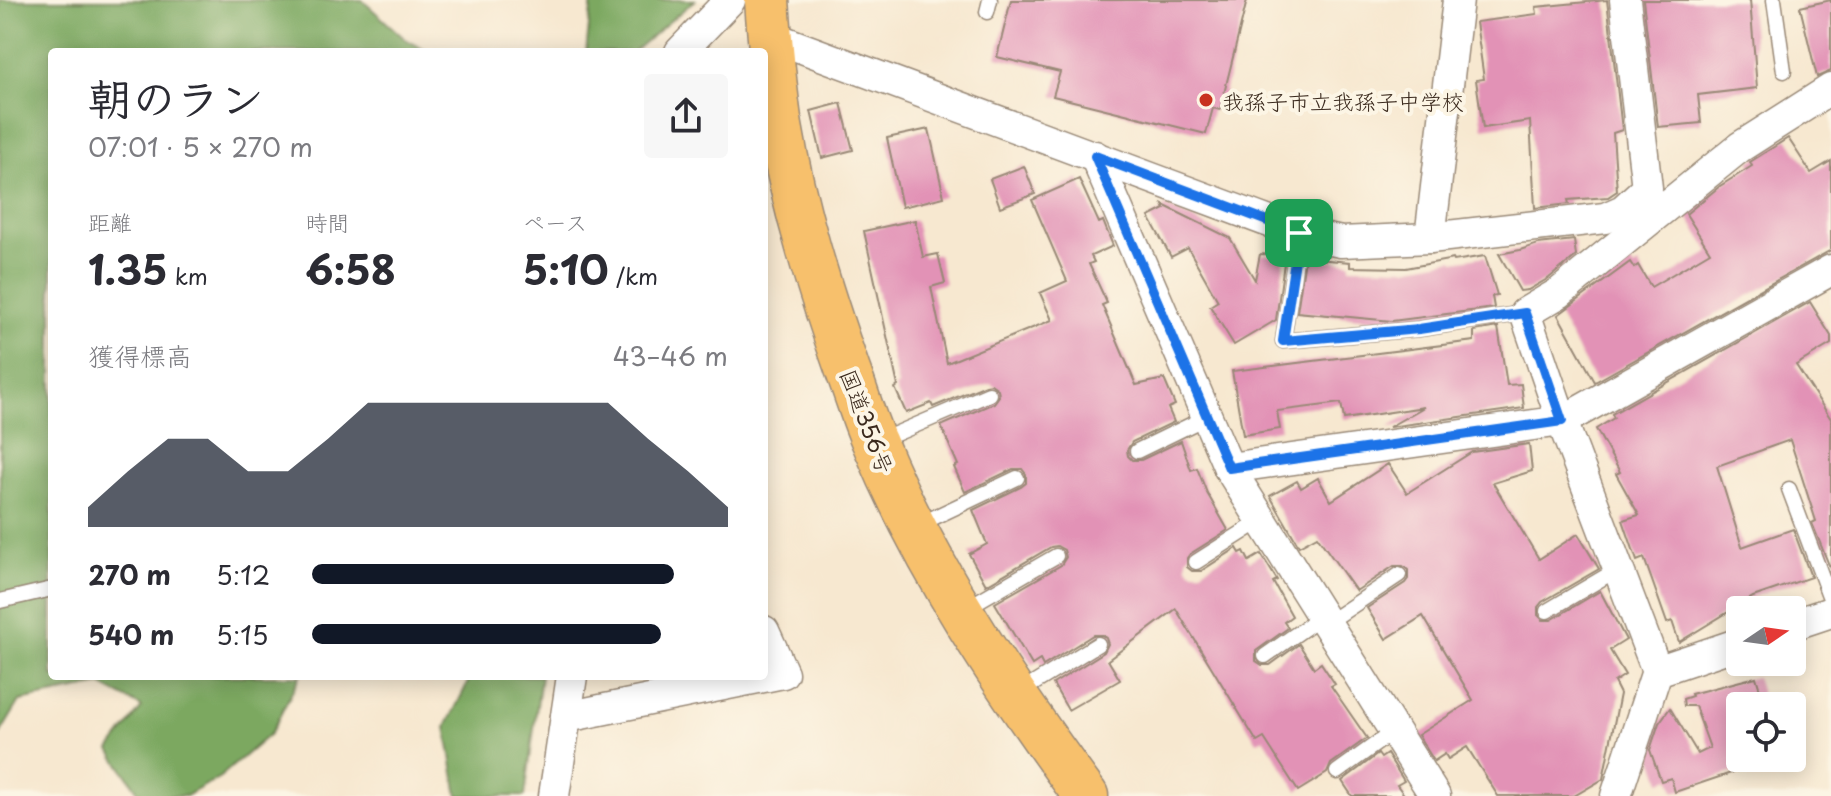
<!DOCTYPE html>
<html lang="ja">
<head>
<meta charset="utf-8">
<style>
  body { margin:0; font-family:"Playpen Sans","Klee One",sans-serif; background:#f7f7f7; color:#2b2b33; height:100vh; display:flex; flex-direction:column; font-size:30px; white-space:nowrap }
  * { box-sizing:border-box; margin:0 }
  p { font-size:26px; color:#7c7c81 }
  .icon { flex:none; width:44px; height:44px; fill:none; stroke:currentColor; stroke-width:2; stroke-linecap:round; stroke-linejoin:round }
  .map { position:relative; flex:1; overflow:hidden }
  .side { position:absolute; left:48px; top:48px; width:720px; height:632px; display:flex; flex-direction:column; background:#fff; border-radius:8px; box-shadow:0 4px 20px #0003 }
  .side>* { flex:none }
  .needle { width:52px; rotate:77deg }
  .tools { position:absolute; left:1726px; top:596px; display:grid; gap:16px }
  .tools a { display:grid; place-items:center; width:80px; height:80px; border-radius:8px; background:#fff; box-shadow:0 4px 20px #0003; font-size:40px }
  .pin { position:absolute; display:grid; place-items:center; width:68px; height:68px; color:#fff; margin:-34px; border-radius:16px; box-shadow:0 4px 12px #0006 }
  .round { display:grid; place-items:center; flex:none; width:84px; height:84px; border-radius:8px; background:#f7f7f7 }
  .summary { display:flex; align-items:center; justify-content:space-between; height:136px; padding:0 40px }
  h1 { font-size:44px; font-weight:700; line-height:60px }
  .figures { display:grid; grid-template-columns:repeat(3,1fr); gap:12px; height:136px; padding:8px 40px }
  .figures div { display:grid; align-content:center }
  .figures b { font-size:40px; font-weight:700 }
  .figures small { font-size:22px; font-weight:400 }
  .figures p { font-size:22px }
  .chart { height:224px; padding:16px 40px }
  .chart p { display:flex; justify-content:space-between }
  .chart svg { width:100%; height:144px; margin-top:8px; fill:#111827; opacity:.7 }
  ul { padding:0 40px; list-style:none; font-size:26px }
  li { display:grid; grid-template-columns:128px 96px 1fr; align-items:center; height:60px }
  li i { height:20px; border-radius:10px; background:#111827 }
  .map>svg:first-child { display:block }
  .forest { fill:#7ba861; stroke:#5b6940; stroke-width:2 }
  .building { fill:#e292b6 }
  .lines { fill:none; stroke-linecap:round; stroke-linejoin:round }
  .service-casing { stroke:#998977; stroke-width:17 }
  .minor-casing { stroke:#998977; stroke-width:33 }
  .trunk-casing { stroke:#998977; stroke-width:47 }
  .service { stroke:#fff; stroke-width:14 }
  .minor { stroke:#fff; stroke-width:30 }
  .trunk { stroke:#f7c06c; stroke-width:44 }
  .route-casing { stroke:#fff; stroke-width:16 }
  .route { stroke:#1a73e8; stroke-width:10 }
  .poi-dot { fill:#c8321e; stroke:#fcf5e5; stroke-width:3 }
  .labels { text-anchor:middle; dominant-baseline:central; stroke-width:8; stroke-linejoin:round; paint-order:stroke }
  .poi-label { font-size:22px; fill:#3b2a1e; stroke:#fcf5e5; text-anchor:start }
  .street-label { font-size:22px; fill:#3b2a1e; stroke:#fcf5e5 }
</style>
</head>
<body>
<div class="map">
<svg width="1831" height="796" viewBox="0 0 1831 796">
  <rect width="100%" height="100%" fill="#fcf5e5"/>
  <filter id="ink" filterUnits="userSpaceOnUse"><feTurbulence type="fractalNoise" baseFrequency=".0125" numOctaves="2"/><feDisplacementMap in="SourceGraphic" scale="16" xChannelSelector="R" yChannelSelector="G"/><feConvolveMatrix kernelMatrix="1 2 1 2 8 2 1 2 1" color-interpolation-filters="sRGB"/></filter>
  <filter id="wash" filterUnits="userSpaceOnUse"><feTurbulence type="fractalNoise" baseFrequency=".006" numOctaves="4" result="noise"/><feDisplacementMap in="SourceGraphic" scale="32" xChannelSelector="R" yChannelSelector="G"/><feGaussianBlur stdDeviation="1.8" result="paint"/><feColorMatrix in="noise" values="0 0 0 0 0 0 0 0 0 0 0 0 0 0 0 0 0 1.4 0 .05"/><feComposite in="paint" operator="in"/></filter>
  <g filter="url(#wash)">
    <rect width="100%" height="100%" fill="#f7e8d0"/>
    <g class="forest">
      <polygon points="0,0 362,0 404,38 428,52 52,52 52,676 300,676 271,733 220,777 186,796 141,796 110,750 142,707 101,685 20,701 0,734"/>
      <polygon points="592,0 695,0 633,52 586,52"/>
      <polygon points="471,676 541,676 525,796 458,796 446,727"/>
    </g>
    <g id="blocks">
      <g class="building">
        <polygon points="1011,0 1247,0 1220,110 1213,108 1206,134 1053,96 1060,72 997,57"/>
        <polygon points="1607,0 1622,130 1613,133 1617,191 1608,197 1568,200 1569,204 1535,208 1530,121 1483,128 1476,80 1484,79 1476,22 1537,14 1536,7"/>
        <polygon points="1643,0 1750,0 1757,88 1698,95 1701,123 1658,127"/>
        <polygon points="1831,0 1831,71 1817,77 1800,7"/>
        <polygon points="841,103 853,150 822,158 811,111"/>
        <polygon points="929,129 944,197 902,207 887,138"/>
        <polygon points="1788,138 1811,173 1831,161 1831,250 1595,382 1558,315 1630,262 1634,268 1638,265 1651,287 1710,252 1686,214 1720,186 1752,166 1750,162"/>
        <polygon points="1024,166 1035,194 1000,207 990,179"/>
        <polygon points="1079,179 1099,223 1103,221 1113,246 1091,256 1094,262 1089,264 1107,303 1102,305 1136,385 1164,379 1175,405 1168,408 1174,422 1132,442 1127,450 1128,456 1132,460 1141,460 1181,441 1191,470 1197,468 1207,493 1228,530 1190,554 1187,558 1187,567 1192,571 1201,571 1237,548 1240,553 1244,551 1249,561 1261,554 1277,580 1273,582 1292,616 1284,622 1288,628 1256,651 1256,661 1262,665 1270,665 1299,644 1314,668 1321,663 1335,684 1331,686 1367,738 1331,764 1327,773 1298,791 1264,738 1257,742 1176,609 1108,660 1120,680 1068,710 1053,684 1104,652 1108,644 1106,638 1102,635 1093,635 1043,666 1040,660 1032,665 995,603 1061,565 1066,557 1064,550 1057,546 1051,547 986,585 969,554 987,544 973,510 1021,487 1026,483 1026,474 1022,469 1013,469 965,492 954,467 958,465 941,426 994,403 999,396 998,389 991,384 986,385 933,407 931,403 906,413 895,388 898,386 864,231 915,220 923,257 938,254 945,283 931,287 947,363 1052,320 1040,293 1067,281 1032,200"/>
        <polygon points="1163,205 1230,238 1255,280 1260,254 1285,256 1276,320 1234,345 1210,306 1218,301 1188,248 1171,257 1149,217 1165,209"/>
        <polygon points="1574,240 1576,256 1549,278 1528,290 1520,291 1499,254 1520,250 1538,244"/>
        <polygon points="1485,256 1497,295 1492,296 1494,308 1392,321 1297,312 1305,258 1350,262 1350,267 1406,268 1453,259 1454,261"/>
        <polygon points="1810,302 1831,336 1831,344 1796,365 1831,419 1831,570 1812,523 1816,521 1790,440 1717,466 1742,547 1793,529 1811,577 1753,597 1679,642 1672,621 1667,623 1644,558 1637,561 1623,520 1639,515 1616,474 1620,472 1596,429 1614,418 1612,414"/>
        <polygon points="1498,327 1507,385 1521,384 1524,408 1389,427 1424,407 1344,419 1341,403 1277,411 1280,429 1243,435 1232,371 1474,341 1474,331"/>
        <polygon points="1529,444 1532,471 1493,483 1539,559 1578,534 1599,569 1542,602 1538,607 1538,615 1543,620 1551,620 1600,591 1626,640 1610,650 1625,675 1614,682 1620,694 1603,779 1574,796 1498,796 1467,747 1448,759 1445,754 1434,761 1418,735 1473,700 1423,616 1386,639 1367,608 1405,583 1408,579 1408,570 1403,566 1394,566 1356,591 1317,536 1299,546 1270,496 1297,481 1301,488 1318,478 1331,501 1388,464 1407,493 1472,452"/>
        <polygon points="1756,677 1765,706 1740,706 1740,770 1675,792 1671,778 1661,781 1650,750 1659,723 1670,708 1698,754 1710,748 1695,706 1684,706 1683,699 1692,696 1691,694"/>
        <polygon points="1378,754 1381,758 1387,754 1404,781 1397,785 1405,796 1352,796 1342,781"/>
      </g>
    </g>
  </g>
  <g filter="url(#ink)">
    <use href="#blocks" fill-opacity="0" stroke="#998977" stroke-width="2"/>
    <g class="lines">
      <g class="service-casing">
        <g id="service">
          <polyline points="1774,0 1784,71"/>
          <polyline points="987,12 990,0"/>
          <polyline points="1299,233 1283,341 1419,329 1525,313"/>
          <polyline points="879,441 989,394"/>
          <polyline points="1137,451 1207,417"/>
          <polyline points="1789,489 1831,601"/>
          <polyline points="916,526 1017,478"/>
          <polyline points="1196,562 1262,520"/>
          <polyline points="0,601 52,589"/>
          <polyline points="966,608 1056,556"/>
          <polyline points="1547,611 1618,569"/>
          <polyline points="1327,623 1399,575"/>
          <polyline points="1265,656 1322,616"/>
          <polyline points="1020,692 1098,644"/>
          <polyline points="1337,772 1394,731"/>
        </g>
      </g>
      <g class="minor-casing">
        <g id="minor">
          <polyline points="770,36 1299,233 1341,242 1430,238 1605,218 1623,210 1647,188 1625,0"/>
          <polyline points="680,52 730,0"/>
          <polyline points="1095,156 1229,468 1435,796"/>
          <polyline points="1430,238 1458,0"/>
          <polyline points="1229,468 1562,421 1831,270"/>
          <polyline points="1792,625 1831,612"/>
          <polyline points="1657,671 1562,421 1525,313 1559,293 1740,147 1831,89"/>
          <polyline points="566,717 783,673 764,631"/>
          <polyline points="554,796 572,676"/>
          <polyline points="1616,796 1657,671 1740,643"/>
        </g>
      </g>
      <g class="trunk-casing">
        <path id="trunk" d="M 767,0 C 770,42 774,85 780,126 C 794,209 820,291 848,371 C 857,395 864,420 875,444 C 928,571 1005,686 1086,796"/>
      </g>
      <use href="#service" class="service"/>
      <use href="#minor" class="minor"/>
      <use href="#trunk" class="trunk"/>
    </g>
  </g>
  <g class="lines" filter="url(#ink)">
    <g class="route-casing">
      <polygon id="route" points="1095,156 1299,233 1283,341 1419,329 1525,313 1562,421 1229,468"/>
    </g>
    <use href="#route" class="route"/>
  </g>
  <circle class="poi-dot" cx="1206" cy="100" r="8"/>
  <g class="labels">
    <g class="poi-label">
      <text x="1222" y="100">我孫子市立我孫子中学校</text>
    </g>
    <g class="street-label">
      <text transform="translate(868 421) rotate(69)">国道356号</text>
    </g>
  </g>
</svg>
<div class="tools">
<a><svg class="needle" viewBox="-14 -14 28 28"><path d="M0-13l5 13h-10z" fill="#e53935"/><path d="M0 13l5-13h-10z" fill="#7c7c81"/></svg></a>
<a><svg class="icon" aria-label="locate" viewBox="0 0 24 24"><circle cx="12" cy="12" r="6"/><path d="M12 2v4M12 18v4M2 12h4M18 12h4"/></svg></a>
</div>
<div class="pin" style="left:1299px;top:233px;background:#1e9e55"><svg class="icon" aria-label="arrive" viewBox="0 0 24 24"><path d="M6 21V4h12l-3 4 3 4H6"/></svg></div>
<section class="side">
<div class="summary"><div><h1>朝のラン</h1><p>07:01 · 5 × 270 m</p></div><a class="round"><svg class="icon" aria-label="share" viewBox="0 0 24 24"><path d="M12 15V3M7 8l5-5 5 5M5 13v7h14v-7"/></svg></a></div>
<div class="figures">
<div><p>距離</p><b>1.35<small> km</small></b></div>
<div><p>時間</p><b>6:58</b></div>
<div><p>ペース</p><b>5:10<small> /km</small></b></div>
</div>
<div class="chart"><p><span>獲得標高</span>43–46 m</p>
<svg viewBox="0 0 160 44" preserveAspectRatio="none"><path d="M0 44V38L10 27L20 17L30 17L40 27L50 27L60 17L70 6L80 6L90 6L100 6L110 6L120 6L130 6L140 17L150 27L160 38V44z"/></svg>
</div>
<ul>
<li><b>270 m</b>5:12<i style="width:87%"></i></li>
<li><b>540 m</b>5:15<i style="width:84%"></i></li>
</ul>
</section>
</div>
</body>
</html>
